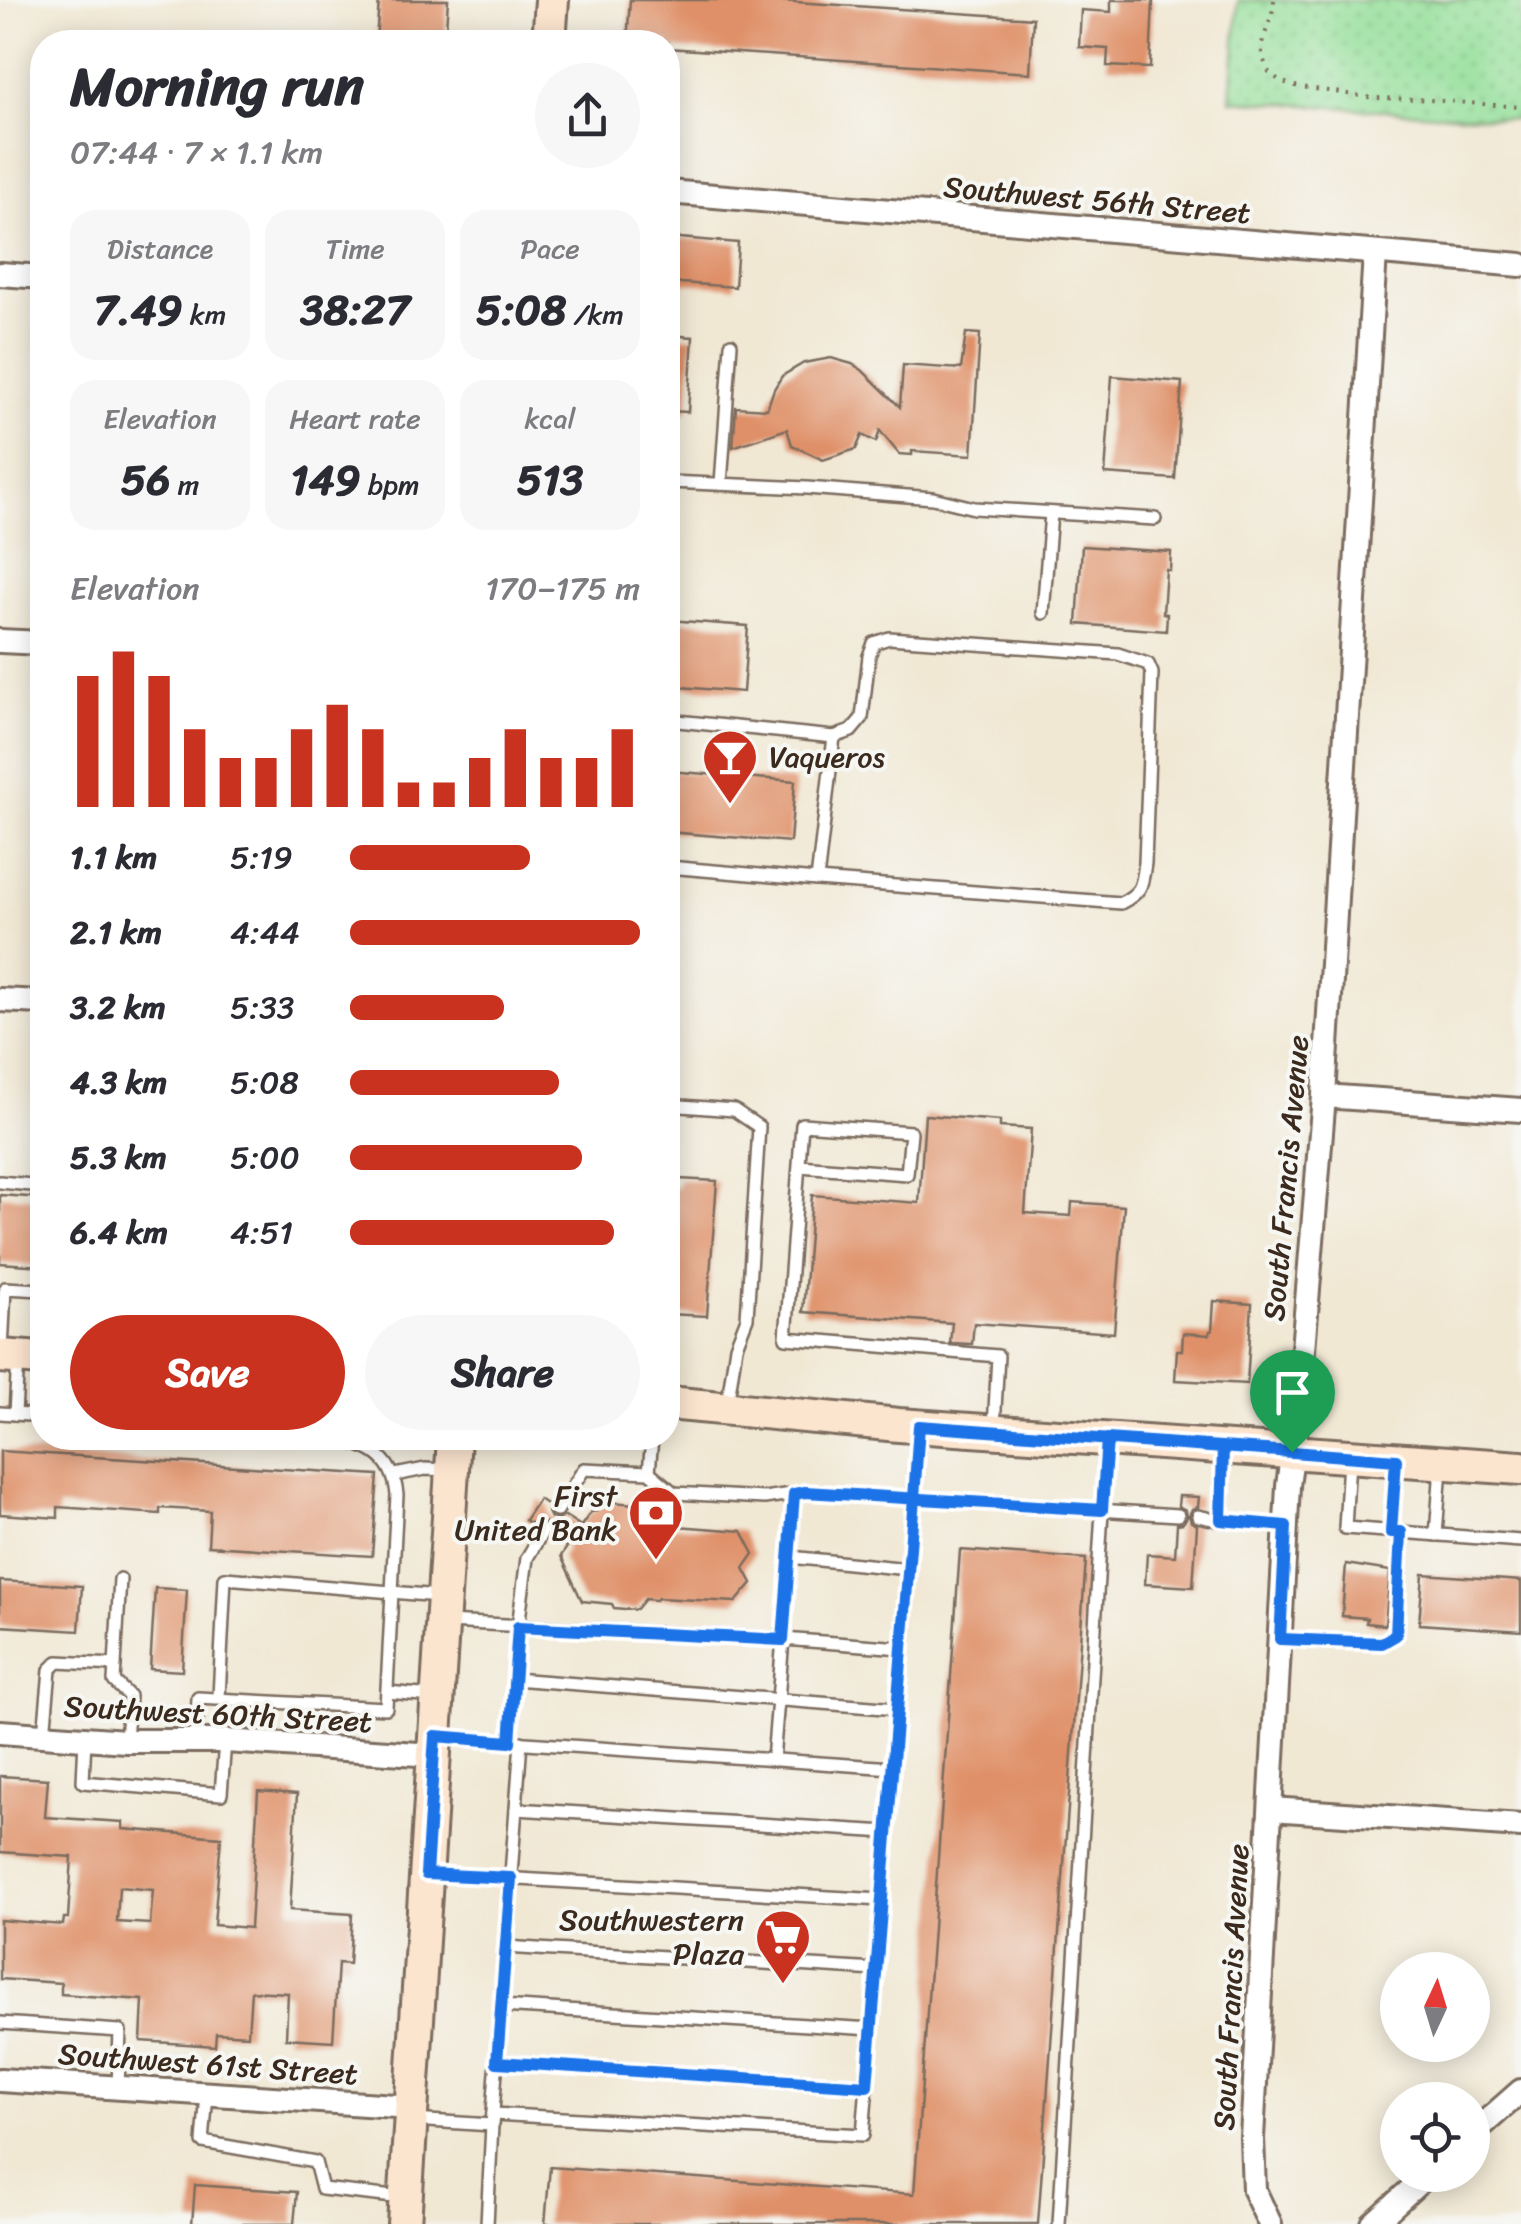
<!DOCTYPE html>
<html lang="en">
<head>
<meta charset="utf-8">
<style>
  body { margin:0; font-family:Sriracha,sans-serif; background:#f7f7f7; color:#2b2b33; height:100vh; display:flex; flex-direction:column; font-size:38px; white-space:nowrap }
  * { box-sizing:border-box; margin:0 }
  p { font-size:32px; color:#7c7c81 }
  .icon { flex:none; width:55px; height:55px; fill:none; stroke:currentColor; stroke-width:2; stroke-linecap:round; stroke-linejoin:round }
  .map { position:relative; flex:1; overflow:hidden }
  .panel { position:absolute; left:30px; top:30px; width:650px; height:1420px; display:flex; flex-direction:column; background:#fff; border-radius:40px; box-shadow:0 5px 25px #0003 }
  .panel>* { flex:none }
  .needle { width:65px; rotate:4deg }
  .buttons { position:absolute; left:1380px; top:1952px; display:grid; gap:20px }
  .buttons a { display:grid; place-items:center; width:110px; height:110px; border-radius:50%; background:#fff; box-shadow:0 5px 25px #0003; font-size:50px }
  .pin { position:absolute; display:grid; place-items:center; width:85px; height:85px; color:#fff; margin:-102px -42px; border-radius:50% 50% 50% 0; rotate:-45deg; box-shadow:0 0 10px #0007 }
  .pin .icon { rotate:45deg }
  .round { display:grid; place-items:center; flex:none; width:105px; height:105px; border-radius:52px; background:#f7f7f7 }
  .overview { display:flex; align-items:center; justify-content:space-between; height:170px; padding:0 40px }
  h1 { font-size:55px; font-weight:700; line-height:75px }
  .figures { display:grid; grid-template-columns:repeat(3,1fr); gap:15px; height:170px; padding:10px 40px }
  .figures div { display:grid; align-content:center; border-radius:25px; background:#f7f7f7; text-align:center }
  .figures b { font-size:42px; font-weight:700 }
  .figures small { font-size:28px; font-weight:400 }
  .figures p { font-size:28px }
  .chart { height:280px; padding:20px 40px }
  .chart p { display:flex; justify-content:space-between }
  .chart svg { width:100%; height:180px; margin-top:10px; stroke:#c8321e; stroke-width:6 }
  .primary-button { display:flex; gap:20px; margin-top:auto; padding:20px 40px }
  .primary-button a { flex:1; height:115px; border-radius:60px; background:#c8321e; color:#fff; font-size:40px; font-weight:700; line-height:115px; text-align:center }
  .primary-button a+a { background:#f7f7f7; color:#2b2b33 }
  ul { padding:0 40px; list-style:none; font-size:32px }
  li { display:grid; grid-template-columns:160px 120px 1fr; align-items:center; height:75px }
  li i { height:25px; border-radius:12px; background:#c8321e }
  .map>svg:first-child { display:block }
  .park { fill:url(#park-dots); stroke:#68855c; stroke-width:2.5 }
  .building { fill:#df9068; fill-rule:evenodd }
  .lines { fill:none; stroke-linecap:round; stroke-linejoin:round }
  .lane-casing { stroke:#7b6c5e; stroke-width:16 }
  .street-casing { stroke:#7b6c5e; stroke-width:28 }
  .secondary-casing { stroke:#7b6c5e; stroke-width:38 }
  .path { stroke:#7b6c5e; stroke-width:4; stroke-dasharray:2.5 8; stroke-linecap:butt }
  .lane { stroke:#fff; stroke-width:11 }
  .street { stroke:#fff; stroke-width:22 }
  .secondary { stroke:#fce5cf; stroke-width:32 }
  .route-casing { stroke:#fff; stroke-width:20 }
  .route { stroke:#1a73e8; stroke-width:12 }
  .labels { text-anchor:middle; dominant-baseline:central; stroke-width:8; stroke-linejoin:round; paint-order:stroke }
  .street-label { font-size:30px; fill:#3b2a1e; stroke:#f6f6f2 }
  .poi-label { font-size:30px; fill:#3b2a1e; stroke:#f6f6f2; text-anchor:end }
</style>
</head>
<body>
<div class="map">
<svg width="1521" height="2224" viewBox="0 0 1521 2224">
  <defs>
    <pattern id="park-dots" width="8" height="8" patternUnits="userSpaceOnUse" patternTransform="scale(2.5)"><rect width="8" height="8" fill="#96e09b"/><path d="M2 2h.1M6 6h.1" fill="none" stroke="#82c085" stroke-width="1.8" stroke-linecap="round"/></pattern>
  </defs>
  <rect width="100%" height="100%" fill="#f6f6f2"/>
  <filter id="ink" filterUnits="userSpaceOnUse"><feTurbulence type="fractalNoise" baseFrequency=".01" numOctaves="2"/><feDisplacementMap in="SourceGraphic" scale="20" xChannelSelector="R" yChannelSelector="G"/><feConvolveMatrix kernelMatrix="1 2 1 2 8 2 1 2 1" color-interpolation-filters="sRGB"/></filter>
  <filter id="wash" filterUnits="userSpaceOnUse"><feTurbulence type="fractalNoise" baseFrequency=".0048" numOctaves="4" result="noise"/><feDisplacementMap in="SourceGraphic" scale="40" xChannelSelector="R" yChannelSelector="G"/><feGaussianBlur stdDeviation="2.25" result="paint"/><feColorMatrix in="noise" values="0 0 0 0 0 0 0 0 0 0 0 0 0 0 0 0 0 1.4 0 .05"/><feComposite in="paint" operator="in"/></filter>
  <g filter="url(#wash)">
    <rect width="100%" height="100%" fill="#f1e8d4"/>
    <polygon class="park" points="1238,0 1521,0 1521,120 1231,100"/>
    <g id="blocks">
      <g class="building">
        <polygon points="379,0 448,0 445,42 376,42"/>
        <polygon points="630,0 766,0 1033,18 1030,73 668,48 668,42 627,42"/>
        <polygon points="1111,0 1153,0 1150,68 1107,66 1108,49 1079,47 1081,10 1111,12"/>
        <polygon points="668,237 738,243 735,287 668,282"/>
        <polygon points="966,333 980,334 972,455 912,451 912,455 899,454 880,431 876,442 862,435 856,449 823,460 792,445 787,429 733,447 736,407 767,409 774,389 782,376 804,363 831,358 852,364 862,370 900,407 903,365 961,369"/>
        <polygon points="668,335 693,337 688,412 668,411"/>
        <polygon points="1112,376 1182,382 1175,479 1105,474"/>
        <polygon points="1082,546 1171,552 1170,570 1166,570 1163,613 1167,614 1166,631 1077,624"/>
        <polygon points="668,620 748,626 743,692 668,686"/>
        <polygon points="668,771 795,781 790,842 668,832"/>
        <polygon points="925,1115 1000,1121 1000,1127 1031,1129 1025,1213 1071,1216 1072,1202 1124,1206 1114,1333 974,1323 972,1344 950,1343 952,1323 803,1312 812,1195 919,1203"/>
        <polygon points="678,1179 717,1181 707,1316 668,1314 668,1187 677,1187"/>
        <polygon points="0,1195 42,1198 42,1266 0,1263"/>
        <polygon points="1214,1301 1252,1304 1247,1384 1175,1380 1177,1350 1182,1350 1183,1333 1209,1335 1210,1331 1212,1331"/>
        <polygon points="0,1451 378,1475 372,1556 208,1546 210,1511 160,1508 160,1514 58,1507 58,1518 0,1514"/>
        <polygon points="1179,1496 1199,1497 1198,1507 1192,1509 1189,1515 1191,1522 1197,1525 1193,1587 1145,1584 1147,1554 1175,1556 1177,1524 1183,1523 1187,1517 1186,1510 1178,1506"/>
        <polygon points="539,1499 549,1506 548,1512 551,1518 558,1520 565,1516 581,1526 591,1512 597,1511 602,1501 655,1506 664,1525 742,1531 754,1554 744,1568 752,1583 736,1602 658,1598 656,1600 645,1599 636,1610 614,1608 612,1604 582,1601 561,1556 567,1547 551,1536 552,1530 549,1524 542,1522 535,1526 525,1520"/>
        <polygon points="960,1550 1086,1559 1038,2224 545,2224 550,2167 914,2194"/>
        <polygon points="1346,1564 1390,1571 1385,1625 1366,1623 1367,1618 1342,1616"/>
        <polygon points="1423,1574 1521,1581 1521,1631 1419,1624"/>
        <polygon points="0,1581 82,1586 79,1631 0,1626"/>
        <polygon points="155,1588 187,1590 182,1671 150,1669"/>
        <path d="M 0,1776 L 48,1779 L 45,1817 L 123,1822 L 123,1829 L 221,1837 L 214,1925 L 250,1928 L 258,1791 L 297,1794 L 290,1910 L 352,1914 L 349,1964 L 338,1963 L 333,2041 L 286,2038 L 288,1993 L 251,1991 L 248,2035 L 216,2033 L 215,2046 L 141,2041 L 143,2000 L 61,1994 L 61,1983 L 0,1979 L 0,1920 L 63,1925 L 64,1918 L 68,1918 L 72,1857 L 0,1852 ZM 119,1887 L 153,1890 L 150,1924 L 117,1922 Z"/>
        <polygon points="195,2185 297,2192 294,2224 192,2224"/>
      </g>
    </g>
  </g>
  <g filter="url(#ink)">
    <use href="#blocks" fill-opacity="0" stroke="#7b6c5e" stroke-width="2.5"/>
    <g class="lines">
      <g class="lane-casing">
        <g id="lane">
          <polyline points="668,482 807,488 933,498 974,508 1155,519"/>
          <polyline points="721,484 731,344"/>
          <polyline points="1043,613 1051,513"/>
          <polyline points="668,720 834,737 817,880 668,867"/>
          <path d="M 817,880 L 1121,903 C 1142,892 1142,886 1145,863 L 1152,673 L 1148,664 L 1118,654 L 889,638 L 874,643 L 869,656 L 862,718 L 851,731 L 834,737"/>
          <polyline points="668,1105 734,1110 759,1127 747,1318 736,1346 727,1407"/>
          <polyline points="799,1166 907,1174 911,1132 802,1124 786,1338 998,1356 994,1427"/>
          <polyline points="0,1182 42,1186"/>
          <polyline points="2,1351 5,1288 42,1290"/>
          <polyline points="0,1413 42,1416"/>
          <polyline points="15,1414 18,1358"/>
          <polyline points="1349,1460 1345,1528 1521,1541"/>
          <polyline points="649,1472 652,1438"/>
          <polyline points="395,1475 425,1469 450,1470"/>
          <polyline points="557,1511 584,1469 649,1472 674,1493 764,1498 805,1492 1178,1515"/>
          <polyline points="1198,1516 1221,1521 1285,1526"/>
          <polyline points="1221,1521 1223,1452"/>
          <polyline points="1391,1531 1396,1464"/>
          <polyline points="1436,1535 1441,1467"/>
          <polyline points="790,1557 908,1569"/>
          <polyline points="446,1622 783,1639 902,1648"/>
          <polyline points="1279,1639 1381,1643 1396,1635 1401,1532"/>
          <polyline points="115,1665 114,1681 129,1696 126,1741"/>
          <polyline points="514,1679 897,1709"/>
          <polyline points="387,1692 433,1696"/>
          <polyline points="219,1697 225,1578 439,1596"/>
          <polyline points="44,1735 50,1670 58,1662 115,1665 120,1579"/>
          <polyline points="439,1737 893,1768"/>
          <polyline points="85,1738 83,1782 221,1794 225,1741"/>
          <path d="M 196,1741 L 198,1698 L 386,1708 L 397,1495 C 393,1454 368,1446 332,1438"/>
          <polyline points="510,1742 518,1627 527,1558 543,1531"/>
          <polyline points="773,1760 795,1494"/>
          <polyline points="516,1809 888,1832"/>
          <polyline points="430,1874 882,1900"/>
          <polyline points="505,1947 876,1970"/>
          <polyline points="501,2006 872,2029"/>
          <polyline points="0,2023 120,2031 118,2088"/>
          <polyline points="497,2061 867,2086"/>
          <polyline points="207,2094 203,2142 315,2162 322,2189 403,2198"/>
          <polyline points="493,2114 863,2135 919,1430"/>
          <polyline points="412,2120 492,2125"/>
          <polyline points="487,2224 492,2125 521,1742"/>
          <polyline points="1059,2224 1106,1445"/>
        </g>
      </g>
      <g class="street-casing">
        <g id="street">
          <polyline points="668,192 1521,265"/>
          <polyline points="0,274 42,277"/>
          <polyline points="0,641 42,643"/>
          <polyline points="0,1000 42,1002"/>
          <polyline points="1324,1096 1521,1110"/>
          <polyline points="0,1732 126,1741 225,1741 433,1755"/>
          <polyline points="1271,1809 1521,1826"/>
          <polyline points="0,2080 411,2107"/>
          <polyline points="1472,2134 1521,2091"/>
          <polyline points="1270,2224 1254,2190 1252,2138 1288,1486 1298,1410 1324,1096 1375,253"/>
          <polyline points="1373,2224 1427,2175"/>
        </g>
      </g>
      <g class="secondary-casing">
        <g id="secondary">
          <polyline points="549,42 552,0"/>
          <polyline points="0,1356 42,1359"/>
          <polyline points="668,1403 899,1425 1521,1468"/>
          <polyline points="404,2224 454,1438"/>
        </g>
      </g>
      <polyline class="path" points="1274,0 1272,14 1262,43 1262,56 1269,72 1280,81 1295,86 1374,98 1417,99 1521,107"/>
      <use href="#lane" class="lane"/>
      <use href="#street" class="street"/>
      <use href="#secondary" class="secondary"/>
    </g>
  </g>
  <g class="lines" filter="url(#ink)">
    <g class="route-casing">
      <polyline id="route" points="1292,1452 1107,1439 1102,1510 805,1492 794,1494 783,1640 518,1627 510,1742 435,1736 426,1874 511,1878 497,2062 867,2086 914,1498 919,1426 1223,1448 1221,1520 1286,1526 1280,1639 1382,1643 1396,1635 1401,1532 1391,1532 1396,1460 1292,1452"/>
    </g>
    <use href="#route" class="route"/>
  </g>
  <defs>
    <g id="bar-pin" transform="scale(2.875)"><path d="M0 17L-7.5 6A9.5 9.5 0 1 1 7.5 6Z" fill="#c8321e" stroke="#f6f6f2"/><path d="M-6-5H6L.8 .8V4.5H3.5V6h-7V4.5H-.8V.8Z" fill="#fff"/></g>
    <g id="bank-pin" transform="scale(2.875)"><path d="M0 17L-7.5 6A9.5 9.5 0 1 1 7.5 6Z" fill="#c8321e" stroke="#f6f6f2"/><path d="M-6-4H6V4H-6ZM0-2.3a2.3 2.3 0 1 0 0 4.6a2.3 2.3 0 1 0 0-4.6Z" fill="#fff"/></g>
    <g id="supermarket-pin" transform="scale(2.875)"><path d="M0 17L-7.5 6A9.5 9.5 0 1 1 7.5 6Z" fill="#c8321e" stroke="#f6f6f2"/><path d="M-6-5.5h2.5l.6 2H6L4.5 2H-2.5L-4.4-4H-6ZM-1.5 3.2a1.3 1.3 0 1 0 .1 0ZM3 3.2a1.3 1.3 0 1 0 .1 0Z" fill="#fff"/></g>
  </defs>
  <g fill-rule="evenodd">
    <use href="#bar-pin" x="730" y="757"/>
    <use href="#bank-pin" x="656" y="1513"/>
    <use href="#supermarket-pin" x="783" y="1937"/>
  </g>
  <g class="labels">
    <g class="street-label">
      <text transform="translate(1097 200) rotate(5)">Southwest 56th Street</text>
      <text transform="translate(1286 1178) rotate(-85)">South Francis Avenue</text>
      <text transform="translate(218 1714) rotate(3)">Southwest 60th Street</text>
      <text transform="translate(1231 1987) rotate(-87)">South Francis Avenue</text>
      <text transform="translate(208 2064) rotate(4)">Southwest 61st Street</text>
    </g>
    <g class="poi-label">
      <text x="769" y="757" text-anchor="start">Vaqueros</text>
      <text x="617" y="1496">First<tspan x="617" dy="34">United Bank</tspan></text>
      <text x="744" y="1920">Southwestern<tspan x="744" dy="34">Plaza</tspan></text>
    </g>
  </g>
</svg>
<div class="buttons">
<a><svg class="needle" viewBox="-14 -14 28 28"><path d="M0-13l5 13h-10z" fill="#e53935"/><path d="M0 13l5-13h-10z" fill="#7c7c81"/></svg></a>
<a><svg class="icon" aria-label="locate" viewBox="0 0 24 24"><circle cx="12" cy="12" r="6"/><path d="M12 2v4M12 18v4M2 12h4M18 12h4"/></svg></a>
</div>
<div class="pin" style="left:1292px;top:1452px;background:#1e9e55"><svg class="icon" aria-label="arrive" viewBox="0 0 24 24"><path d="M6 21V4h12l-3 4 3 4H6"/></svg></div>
<section class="panel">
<div class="overview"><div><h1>Morning run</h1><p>07:44 · 7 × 1.1 km</p></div><a class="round"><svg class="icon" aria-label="share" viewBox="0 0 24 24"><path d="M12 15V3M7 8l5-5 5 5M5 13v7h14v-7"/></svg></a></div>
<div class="figures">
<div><p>Distance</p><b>7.49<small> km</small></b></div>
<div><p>Time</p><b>38:27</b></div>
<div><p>Pace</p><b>5:08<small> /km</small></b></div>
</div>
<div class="figures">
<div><p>Elevation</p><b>56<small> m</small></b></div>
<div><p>Heart rate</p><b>149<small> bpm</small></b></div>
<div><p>kcal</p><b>513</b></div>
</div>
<div class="chart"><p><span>Elevation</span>170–175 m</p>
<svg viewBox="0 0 160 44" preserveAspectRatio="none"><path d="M5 44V12M15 44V6M25 44V12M35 44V25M45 44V32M55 44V32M65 44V25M75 44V19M85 44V25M95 44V38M105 44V38M115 44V32M125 44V25M135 44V32M145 44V32M155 44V25"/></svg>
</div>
<ul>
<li><b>1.1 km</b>5:19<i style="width:62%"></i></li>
<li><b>2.1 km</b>4:44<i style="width:100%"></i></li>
<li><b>3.2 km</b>5:33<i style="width:53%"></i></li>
<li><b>4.3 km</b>5:08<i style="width:72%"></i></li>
<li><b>5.3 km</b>5:00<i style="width:80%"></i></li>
<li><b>6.4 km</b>4:51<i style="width:91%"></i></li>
</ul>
<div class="primary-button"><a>Save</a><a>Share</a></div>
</section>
</div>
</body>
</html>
